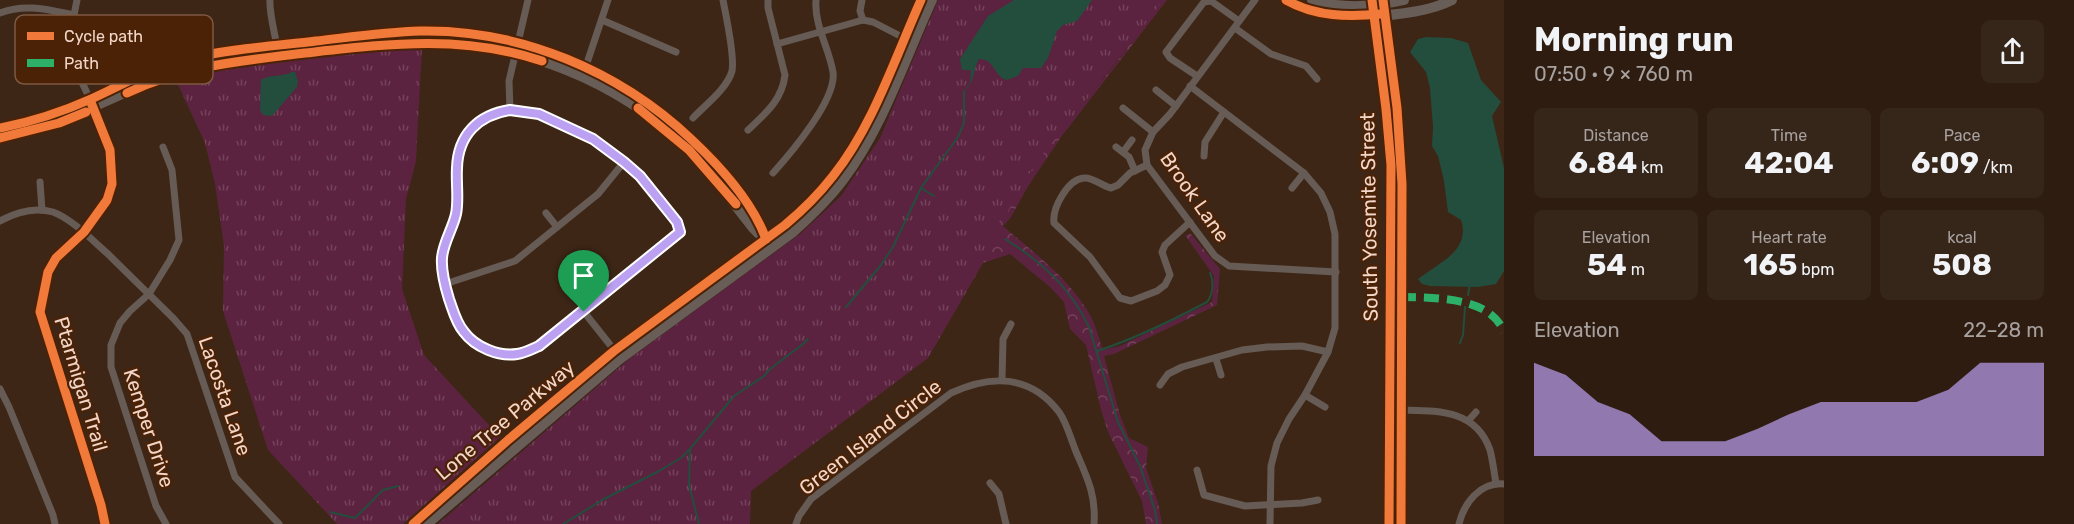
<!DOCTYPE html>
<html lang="en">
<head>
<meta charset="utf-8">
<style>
  body { margin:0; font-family:Rubik,sans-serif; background:#362519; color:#f1f3f6; height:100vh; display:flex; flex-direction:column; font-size:22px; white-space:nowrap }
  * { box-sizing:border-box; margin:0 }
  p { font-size:20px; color:#a7a19f }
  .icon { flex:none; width:33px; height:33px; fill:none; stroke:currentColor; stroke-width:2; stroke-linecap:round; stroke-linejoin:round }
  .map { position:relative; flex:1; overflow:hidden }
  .drawer { display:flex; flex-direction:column; background:#2e1c10; width:570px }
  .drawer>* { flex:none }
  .pin { position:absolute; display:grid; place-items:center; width:51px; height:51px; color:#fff; margin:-62px -26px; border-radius:50% 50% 50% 0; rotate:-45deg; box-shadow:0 0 6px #0007 }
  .pin .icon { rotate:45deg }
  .round { display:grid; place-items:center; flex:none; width:63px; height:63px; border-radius:9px; background:#362519 }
  .summary { display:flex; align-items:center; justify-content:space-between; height:102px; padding:0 30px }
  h1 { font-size:33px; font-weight:700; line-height:45px }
  .stats { display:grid; grid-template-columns:repeat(3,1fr); gap:9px; height:102px; padding:6px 30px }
  .stats div { display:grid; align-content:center; border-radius:9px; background:#362519; text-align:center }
  .stats b { font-size:30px; font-weight:700 }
  .stats small { font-size:16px; font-weight:400 }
  .stats p { font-size:16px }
  .chart { height:168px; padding:12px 30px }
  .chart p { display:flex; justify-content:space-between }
  .chart svg { width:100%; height:108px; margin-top:6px; fill:#bca0f2; opacity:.7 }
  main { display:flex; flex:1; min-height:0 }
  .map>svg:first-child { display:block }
  .grass { fill:url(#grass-tufts) }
  .park { fill:url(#park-crowns) }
  .water { fill:#234d3d }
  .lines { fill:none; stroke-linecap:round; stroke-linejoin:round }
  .stream { stroke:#234d3d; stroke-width:2 }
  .street { stroke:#665b55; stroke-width:7 }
  .secondary { stroke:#685d57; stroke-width:10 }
  .quiet { stroke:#2db169; stroke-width:8; stroke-dasharray:15 8; stroke-linecap:butt }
  .cycleway-casing { stroke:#4c2207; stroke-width:13 }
  .cycleway { stroke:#f17a3a; stroke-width:9 }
  .route-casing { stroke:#fff; stroke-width:12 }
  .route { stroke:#bca0f2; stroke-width:8 }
  .labels { text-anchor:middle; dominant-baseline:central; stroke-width:4.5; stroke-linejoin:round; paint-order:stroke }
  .street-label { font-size:20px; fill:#f2d6c8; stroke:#4c2207 }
  .key { fill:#4c2207; stroke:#7e5841; stroke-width:1.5 }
  .key-label { font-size:16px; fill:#f2d6c8 }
</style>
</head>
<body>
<main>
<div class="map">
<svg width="1504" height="524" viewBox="0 0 1504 524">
  <defs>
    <pattern id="grass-tufts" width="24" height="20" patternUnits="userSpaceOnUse" patternTransform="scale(1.5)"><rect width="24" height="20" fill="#5c2340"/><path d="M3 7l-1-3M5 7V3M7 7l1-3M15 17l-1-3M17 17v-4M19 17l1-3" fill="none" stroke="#74425a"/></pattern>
    <pattern id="park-crowns" width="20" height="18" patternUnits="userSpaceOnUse" patternTransform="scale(1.5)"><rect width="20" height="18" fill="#5c2340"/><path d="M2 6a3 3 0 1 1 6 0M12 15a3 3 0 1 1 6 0" fill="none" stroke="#74425a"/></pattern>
  </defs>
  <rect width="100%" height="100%" fill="#3d2616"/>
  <g class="grass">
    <polygon points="938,0 1164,0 1033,169 1001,225 994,228 983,263 928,358 751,491 750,524 438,524 629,359 800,234 841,196 880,138"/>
    <polygon points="422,46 416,161 406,199 402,289 424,355 500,437 403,524 337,524 268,450 223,311 224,246 215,184 205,143 175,78 210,70 367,50"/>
  </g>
  <path class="park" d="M 1163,0 L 1167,0 L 1061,137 L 1027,188 L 1011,217 L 1003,226 C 1034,253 1069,278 1090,315 C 1096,326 1099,339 1103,350 L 1120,346 L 1212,302 L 1214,276 L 1185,235 L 1191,234 L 1220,269 L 1217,305 L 1114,354 L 1104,356 L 1120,415 L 1129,438 L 1148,447 L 1146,468 L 1158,503 L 1162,524 L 1146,524 L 1142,501 L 1108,432 L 1101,410 L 1086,345 L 1070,329 L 1064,302 L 1050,287 L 1010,254 L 983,263 L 992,228 L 1005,216 L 1035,164 L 1112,68 Z"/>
  <g class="water">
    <path d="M 1014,0 L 1092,0 L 1077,21 L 1063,25 L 1057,31 L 1048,58 L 1041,68 L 1023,68 L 1018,76 L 1007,80 C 994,77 995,59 979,59 C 972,72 976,82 963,92 L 970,83 L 971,70 L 962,70 L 960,59 L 988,16 Z"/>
    <path d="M 1426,37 L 1451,38 L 1468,43 L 1481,80 L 1501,102 L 1492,116 L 1504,168 L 1504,271 L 1496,284 L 1478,287 L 1430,286 L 1422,284 L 1418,279 C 1438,263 1471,251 1461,220 L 1448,212 L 1444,181 L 1438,156 L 1432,146 L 1433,127 L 1430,88 L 1426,72 L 1410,52 L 1418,39 Z"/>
    <path d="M 292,72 L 295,72 L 298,81 L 297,87 L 272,116 L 263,115 L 260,110 L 261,80 C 269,74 283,77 292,72 Z"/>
  </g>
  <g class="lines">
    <g class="stream">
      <polyline points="921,188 934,196"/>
      <path d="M 1005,239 C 1042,262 1070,287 1089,327 L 1118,422 L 1140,466 L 1155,510 L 1157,524"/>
      <polyline points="1468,295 1470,283"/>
      <polyline points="846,307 881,265 893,247 921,188 958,137 964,123 964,91"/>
      <polyline points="1460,343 1463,335 1465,307"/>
      <path d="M 1097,351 C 1135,339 1171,321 1207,302 C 1213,295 1214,281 1210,273"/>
      <polyline points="690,450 689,485 699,524"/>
      <polyline points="330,512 355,518 383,490 398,486"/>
      <polyline points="563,524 604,499 659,471 681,458 690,449 734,396 764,376 770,369 803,344 808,339"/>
    </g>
    <g class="street">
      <polyline points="77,0 70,35 73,63 94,108 110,150 112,184 107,200 84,232 56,258 48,272 40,312 101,505 105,524"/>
      <path d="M 270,0 C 269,12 275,34 277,47"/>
      <polyline points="862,0 860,11 863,20"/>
      <polyline points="1255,0 1170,114 1153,132 1145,150 1147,165 1215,256 1229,266 1336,272"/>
      <path d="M 0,13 C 25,3 49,10 74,15"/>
      <polyline points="602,20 676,52"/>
      <polyline points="1235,28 1271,54 1306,66 1317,79"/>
      <polyline points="777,44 863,20 873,22 908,40"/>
      <polyline points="586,66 608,0"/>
      <polyline points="1197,76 1170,58 1166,52 1204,2 1211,1 1239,21"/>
      <polyline points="1190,86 1304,173 1321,193 1330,212 1335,234 1335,328 1328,352 1305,395 1289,419 1277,443 1271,466 1270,524"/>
      <polyline points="1156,90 1176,106"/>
      <polyline points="1123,108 1153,132"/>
      <path d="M 510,110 L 539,114 L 593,139 L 624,162 L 640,176 L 677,222 L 680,232 L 539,346 C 532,349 525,353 517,354 C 499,357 475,347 464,332 C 456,323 453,310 449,299 C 445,286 441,271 442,258 C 443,243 453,228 456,214 C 459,200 456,183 457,168 C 458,134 478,115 510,110 Z"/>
      <polyline points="510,110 509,81 528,0"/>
      <path d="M 693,118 C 705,105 727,89 732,71 C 735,56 726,16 723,0"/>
      <path d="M 748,130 C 766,113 782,100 785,75 L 768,8 L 768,0"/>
      <polyline points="163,147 172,170 179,240 170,260 149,294 130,311 120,323 111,345 111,367 156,506 166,524"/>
      <polyline points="1116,147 1129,157 1135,171"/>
      <polyline points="1123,152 1132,140"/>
      <polyline points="1204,156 1205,142 1224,112"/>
      <path d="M 1147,165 L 1130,173 L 1118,185 L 1111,188 C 1102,186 1093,177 1084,178 C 1068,179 1052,208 1054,223 L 1090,257 L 1120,298 L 1131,301 L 1157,291 L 1165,285 L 1170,275 L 1162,252 L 1165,245 L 1190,222"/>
      <path d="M 773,173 C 791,153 837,99 833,72 C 829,48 814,25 816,0"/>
      <polyline points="40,182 42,210"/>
      <polyline points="1292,188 1304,173"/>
      <polyline points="546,213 557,227"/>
      <path d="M 0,221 C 16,212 35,207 53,212 C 72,219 93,241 108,254 C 130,276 152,297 174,319 L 187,334 L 235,477 L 279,524"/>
      <polyline points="445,284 515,261 598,194 624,162"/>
      <polyline points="584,312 615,351"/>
      <polyline points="1216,359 1221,375"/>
      <polyline points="1002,380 1003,339 1011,324"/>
      <polyline points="1160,385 1168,374 1182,367 1242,350 1267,347 1302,346 1328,352"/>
      <polyline points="0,389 9,407 53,515 55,524"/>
      <polyline points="1305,395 1325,407"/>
      <path d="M 1402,410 C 1437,411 1476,409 1490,450 C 1493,461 1494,473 1496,483"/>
      <polyline points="1468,421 1476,412"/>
      <polyline points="1197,470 1204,495 1245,506 1302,503 1318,500"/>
      <polyline points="990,483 999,494 1006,524"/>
      <path d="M 796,524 L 799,516 L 811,499 L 951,393 C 990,375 1030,374 1059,412 C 1067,423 1071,440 1077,454 C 1088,479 1096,496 1094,524"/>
      <path d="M 1459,524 C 1464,503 1480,482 1504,484"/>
    </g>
    <g class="secondary">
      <path d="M 1286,0 C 1325,22 1413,20 1452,0"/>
      <path d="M 1312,0 C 1341,9 1374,7 1404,0"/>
      <polyline points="1372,0 1386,109 1391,165 1389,524"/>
      <polyline points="1383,0 1397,108 1402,184 1401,524"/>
      <path d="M 0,128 C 31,122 62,112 91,99 C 122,85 152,67 186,59 C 229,49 273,46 316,41 C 351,37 385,32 420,31 C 520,29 619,71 691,139 C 721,167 752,201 766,239"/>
      <path d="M 0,138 C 70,127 121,87 187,70 C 231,58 280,56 326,51 C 358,47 392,42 425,42 C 522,43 617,80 687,148 C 712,172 731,201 753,228 C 759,235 767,240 772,247"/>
      <path d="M 413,524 L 508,440 L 614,351 L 785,225 C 803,210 819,194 833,176 C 873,126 895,58 921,0"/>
      <path d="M 427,524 L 620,359 L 792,233 C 810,217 828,200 843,180 C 883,127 904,61 932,0"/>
    </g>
    <path class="quiet" d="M 1401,297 C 1434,298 1490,296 1504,332"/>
    <g class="cycleway-casing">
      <g id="cycleway">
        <path d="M 1286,0 C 1316,17 1349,17 1381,14"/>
        <polyline points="1372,0 1386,109 1391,165 1389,524"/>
        <polyline points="1383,0 1397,108 1402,184 1401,524"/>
        <path d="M 127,93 C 186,65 241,61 305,53 C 386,44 462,34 542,61"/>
        <polyline points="90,100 110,150 112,184 107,200 84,232 56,258 48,272 40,312 101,505 105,524"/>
        <polyline points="638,108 689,150 736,204"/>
        <path d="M 0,128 C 31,122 62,112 91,99 C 122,85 152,67 186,59 C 229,49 273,46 316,41 C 351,37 385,32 420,31 C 520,29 619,71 691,139 C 721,167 752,201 766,239"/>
        <polyline points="0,138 59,123 86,112"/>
        <path d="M 413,524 L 508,440 L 614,351 L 785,225 C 803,210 819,194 833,176 C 873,126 895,58 921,0"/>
      </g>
    </g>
    <use href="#cycleway" class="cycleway"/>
  </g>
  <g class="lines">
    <g class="route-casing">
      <path id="route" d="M 510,110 L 539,114 L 593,139 L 624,162 L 640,176 L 677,222 L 680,232 L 539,346 C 532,349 525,353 517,354 C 499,357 475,347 464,332 C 456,323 453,310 449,299 C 445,286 441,271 442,258 C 443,243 453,228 456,214 C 459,200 456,183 457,168 C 458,135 478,115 510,110 Z"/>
    </g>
    <use href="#route" class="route"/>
  </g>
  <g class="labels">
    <g class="street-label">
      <text transform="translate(1195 197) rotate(55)">Brook Lane</text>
      <text transform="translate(1369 217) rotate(-91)">South Yosemite Street</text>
      <text transform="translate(81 384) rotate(73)">Ptarmigan Trail</text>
      <text transform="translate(225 396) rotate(71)">Lacosta Lane</text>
      <text transform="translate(505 420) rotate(-40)">Lone Tree Parkway</text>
      <text transform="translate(149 428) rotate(72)">Kemper Drive</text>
      <text transform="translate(870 437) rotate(-38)">Green Island Circle</text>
    </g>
  </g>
  <rect x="15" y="15" width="198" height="69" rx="9" class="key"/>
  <rect x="27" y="32" width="27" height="8" fill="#f17a3a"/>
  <rect x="27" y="59" width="27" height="8" fill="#2db169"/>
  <g class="key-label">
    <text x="64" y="42">Cycle path</text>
    <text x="64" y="69">Path</text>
  </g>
</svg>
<div class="pin" style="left:584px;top:312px;background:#1e9e55"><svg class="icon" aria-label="arrive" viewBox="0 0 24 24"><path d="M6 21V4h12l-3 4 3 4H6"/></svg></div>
</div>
<section class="drawer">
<div class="summary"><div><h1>Morning run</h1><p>07:50 · 9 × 760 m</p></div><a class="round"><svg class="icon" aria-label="share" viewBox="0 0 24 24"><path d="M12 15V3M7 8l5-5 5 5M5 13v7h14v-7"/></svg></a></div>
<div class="stats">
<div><p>Distance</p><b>6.84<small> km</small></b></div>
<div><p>Time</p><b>42:04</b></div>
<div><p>Pace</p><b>6:09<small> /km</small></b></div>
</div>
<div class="stats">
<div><p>Elevation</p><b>54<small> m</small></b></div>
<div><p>Heart rate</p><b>165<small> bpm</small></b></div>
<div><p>kcal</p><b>508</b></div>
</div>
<div class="chart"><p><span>Elevation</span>22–28 m</p>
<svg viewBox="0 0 160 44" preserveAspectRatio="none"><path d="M0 44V6L10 11L20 22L30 27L40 38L50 38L60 38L70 33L80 27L90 22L100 22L110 22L120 22L130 17L140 6L150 6L160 6V44z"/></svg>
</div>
</section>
</main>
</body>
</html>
